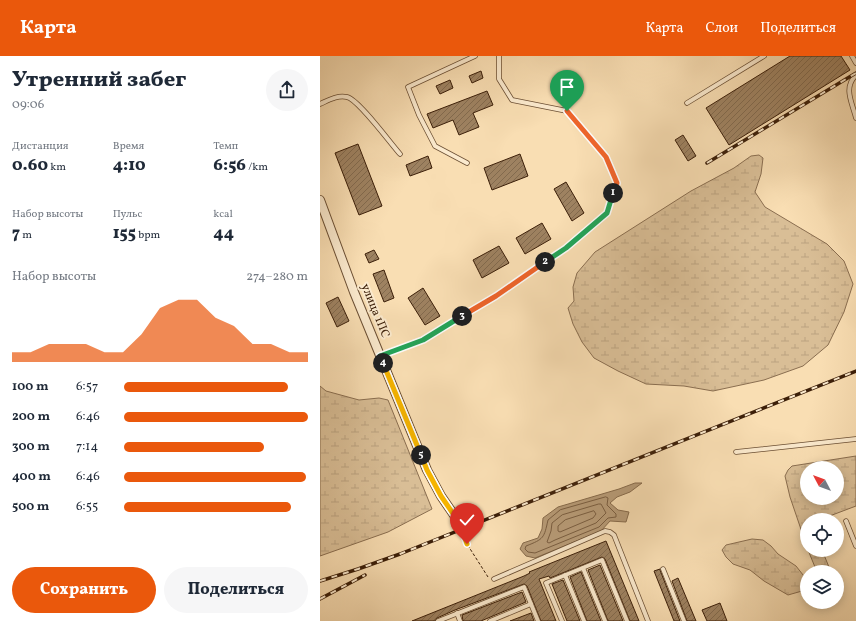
<!DOCTYPE html>
<html lang="ru">
<head>
<meta charset="utf-8">
<style>
  body { margin:0; font-family:Vollkorn,serif; background:#f6f6f7; color:#1f2937; height:100vh; display:flex; flex-direction:column; font-size:15px; white-space:nowrap }
  * { box-sizing:border-box; margin:0 }
  p { font-size:13px; color:#747a83 }
  .icon { flex:none; width:22px; height:22px; fill:none; stroke:currentColor; stroke-width:2; stroke-linecap:round; stroke-linejoin:round }
  .map { position:relative; flex:1; overflow:hidden }
  .details { display:flex; flex-direction:column; background:#fff; width:320px }
  .details>* { flex:none }
  .needle { width:26px; rotate:311deg }
  .fabs { position:absolute; left:480px; top:405px; display:grid; gap:8px }
  .fabs a { display:grid; place-items:center; width:44px; height:44px; border-radius:50%; background:#fff; box-shadow:0 2px 10px #0003; font-size:20px }
  .pin { position:absolute; display:grid; place-items:center; width:34px; height:34px; color:#fff; margin:-41px -17px; border-radius:50% 50% 50% 0; rotate:-45deg; box-shadow:0 0 4px #0007 }
  .pin .icon { rotate:45deg }
  .km { position:absolute; width:20px; height:20px; margin:-10px; border-radius:50%; background:#222; color:#fff; font-size:11px; line-height:20px; text-align:center }
  .round { display:grid; place-items:center; flex:none; width:42px; height:42px; border-radius:21px; background:#f6f6f7 }
  .summary { display:flex; align-items:center; justify-content:space-between; height:68px; padding:0 12px }
  h1 { font-size:22px; font-weight:800; line-height:30px }
  .figures { display:grid; grid-template-columns:repeat(3,1fr); gap:6px; height:68px; padding:4px 12px }
  .figures div { display:grid; align-content:center }
  .figures b { font-size:17px; font-weight:800 }
  .figures small { font-size:11px; font-weight:400 }
  .figures p { font-size:11px }
  .chart { height:112px; padding:8px 12px }
  .chart p { display:flex; justify-content:space-between }
  .chart svg { width:100%; height:72px; margin-top:4px; fill:#ea580c; opacity:.7 }
  .cta { display:flex; gap:8px; margin-top:auto; padding:8px 12px }
  .cta a { flex:1; height:46px; border-radius:24px; background:#ea580c; color:#fff; font-size:16px; font-weight:800; line-height:46px; text-align:center }
  .cta a+a { background:#f6f6f7; color:#1f2937 }
  ul { padding:0 12px; list-style:none; font-size:13px }
  li { display:grid; grid-template-columns:64px 48px 1fr; align-items:center; height:30px }
  li i { height:10px; border-radius:5px; background:#ea580c }
  header { display:flex; align-items:center; gap:24px; box-sizing:border-box; height:56px; padding:0 20px; background:#ea580c; color:#fff }
  header strong { font-size:19px }
  nav { display:flex; gap:22px; margin-inline-start:auto; font-size:14px }
  main { display:flex; flex:1; min-height:0 }
  .map>svg:first-child { display:block }
  .wetland { fill:url(#wetland-marsh); stroke:#8a6e50; fill-rule:evenodd }
  .water { fill:#b99d79; stroke:#876b4c }
  .lines { fill:none; stroke-linecap:round; stroke-linejoin:round }
  .shore { stroke:#7a5e41; stroke-width:1 }
  .building { fill:url(#building-hatch); stroke:#3c1f09 }
  .lane-casing { stroke:#6b4f34; stroke-width:5.5 }
  .street-casing { stroke:#6b4f34; stroke-width:10 }
  .path { stroke:#3c1f09; stroke-width:1; stroke-dasharray:3 2; stroke-linecap:butt }
  .lane { stroke:#fbeace; stroke-width:4 }
  .street { stroke:#fbeace; stroke-width:8 }
  .rail-casing { stroke:#3c1f09; stroke-width:3.5 }
  .rail { stroke:#fbeace; stroke-width:2; stroke-dasharray:6; stroke-linecap:butt }
  .split-1-casing { stroke:#fff; stroke-width:8 }
  .split-2-casing { stroke:#fff; stroke-width:8 }
  .split-3-casing { stroke:#fff; stroke-width:8 }
  .split-4-casing { stroke:#fff; stroke-width:8 }
  .split-5-casing { stroke:#fff; stroke-width:8 }
  .split-6-casing { stroke:#fff; stroke-width:8 }
  .split-1 { stroke:#f0652b; stroke-width:5 }
  .split-2 { stroke:#22a559; stroke-width:5 }
  .split-3 { stroke:#f0652b; stroke-width:5 }
  .split-4 { stroke:#22a559; stroke-width:5 }
  .split-5 { stroke:#f5b400; stroke-width:5 }
  .split-6 { stroke:#f5b400; stroke-width:5 }
  .labels { text-anchor:middle; dominant-baseline:central; stroke-width:4; stroke-linejoin:round; paint-order:stroke }
  .street-label { font-size:12px; fill:#3c1f09; stroke:#fbeace }
</style>
</head>
<body>
<header>
<strong>Карта</strong>
<nav><a>Карта</a><a>Слои</a><a>Поделиться</a></nav>
</header>
<main>
<section class="details">
<div class="summary"><div><h1>Утренний забег</h1><p>09:06</p></div><a class="round"><svg class="icon" aria-label="share" viewBox="0 0 24 24"><path d="M12 15V3M7 8l5-5 5 5M5 13v7h14v-7"/></svg></a></div>
<div class="figures">
<div><p>Дистанция</p><b>0.60<small> km</small></b></div>
<div><p>Время</p><b>4:10</b></div>
<div><p>Темп</p><b>6:56<small> /km</small></b></div>
</div>
<div class="figures">
<div><p>Набор высоты</p><b>7<small> m</small></b></div>
<div><p>Пульс</p><b>155<small> bpm</small></b></div>
<div><p>kcal</p><b>44</b></div>
</div>
<div class="chart"><p><span>Набор высоты</span>274–280 m</p>
<svg viewBox="0 0 160 44" preserveAspectRatio="none"><path d="M0 44V38L10 38L20 33L30 33L40 33L50 38L60 38L70 27L80 11L90 6L100 6L110 17L120 22L130 33L140 33L150 38L160 38V44z"/></svg>
</div>
<ul>
<li><b>100 m</b>6:57<i style="width:89%"></i></li>
<li><b>200 m</b>6:46<i style="width:100%"></i></li>
<li><b>300 m</b>7:14<i style="width:76%"></i></li>
<li><b>400 m</b>6:46<i style="width:99%"></i></li>
<li><b>500 m</b>6:55<i style="width:91%"></i></li>
</ul>
<div class="cta"><a>Сохранить</a><a>Поделиться</a></div>
</section>
<div class="map">
<svg width="536" height="565" viewBox="0 0 536 565">
  <defs>
    <pattern id="wetland-marsh" width="20" height="14" patternUnits="userSpaceOnUse"><rect width="20" height="14" fill="#d9be96"/><path d="M1 5h8M5 5V1M11 12h8M15 12V8" fill="none" stroke="#bba380"/></pattern>
    <pattern id="building-hatch" width="6" height="6" patternUnits="userSpaceOnUse"><rect width="6" height="6" fill="#9e8261"/><path d="M-1 1l2-2M0 6l6-6M5 7l2-2" fill="none" stroke="#826a4e"/></pattern>
  </defs>
  <rect width="100%" height="100%" fill="#f9deb3"/>
  <filter id="stains"><feTurbulence type="fractalNoise" baseFrequency=".005" numOctaves="4"/><feColorMatrix values="0 0 0 0 .2 0 0 0 0 .09 0 0 0 0 .02 0 0 0 .5 -.17"/></filter>
  <radialGradient id="worn" r=".72"><stop offset=".6" stop-color="#630" stop-opacity="0"/><stop offset="1" stop-color="#630" stop-opacity=".3"/></radialGradient>
  <g class="wetland">
    <polygon points="439,99 443,102 441,118 435,136 445,151 507,188 524,205 533,228 524,256 508,289 483,310 444,324 393,335 364,330 326,328 298,315 274,302 262,286 253,268 248,252 254,245 253,231 257,217 275,196 371,135 414,112 431,100"/>
    <polygon points="0,330 6,335 39,344 59,342 68,344 112,453 68,476 0,500"/>
    <path d="M 536,400 L 536,450 L 499,464 L 487,464 L 487,491 L 470,441 L 465,420 L 468,414 L 472,410 ZM 487,412 L 517,412 L 517,442 L 487,442 Z"/>
    <polygon points="432,483 443,484 451,490 458,498 476,510 487,524 487,539 482,535 468,539 444,525 430,514 413,508 406,501 402,494 406,489"/>
    <polygon points="488,494 502,494 511,516 497,516"/>
  </g>
  <polygon class="water" points="315,427 322,427 310,436 297,441 290,447 298,454 309,456 306,466 290,465 281,475 215,502 206,500 200,493 203,487 218,482 222,473 223,462 238,451 299,433"/>
  <g class="lines">
    <g class="shore">
      <path d="M 286,441 L 288,442 L 287,449 L 296,458 L 296,461 L 288,462 L 279,471 L 215,497 L 208,496 L 205,493 L 206,490 C 224,483 224,482 228,464 L 240,454 Z"/>
      <polygon points="279,448 281,448 286,457 276,467 235,484 229,487 227,486 231,475 232,467 242,459"/>
      <polygon points="274,455 276,458 273,462 240,476 238,475 238,470 245,464"/>
    </g>
  </g>
  <g class="building">
    <polygon points="470,0 521,0 530,14 409,89 386,52"/>
    <polygon points="161,15 163,22 152,27 149,20"/>
    <polygon points="130,24 133,32 120,38 116,30"/>
    <polygon points="167,35 173,49 153,57 159,71 139,79 133,64 113,72 107,58"/>
    <polygon points="363,79 376,100 368,105 355,84"/>
    <polygon points="38,88 62,150 39,159 15,97"/>
    <polygon points="200,98 208,120 172,134 164,112"/>
    <polygon points="108,100 112,112 90,120 86,109"/>
    <polygon points="246,126 264,157 252,165 234,133"/>
    <polygon points="222,167 231,183 205,198 196,182"/>
    <polygon points="179,190 189,207 162,222 153,204"/>
    <polygon points="54,194 59,203 49,207 45,198"/>
    <polygon points="64,214 74,242 64,246 53,218"/>
    <polygon points="103,232 120,260 105,269 88,242"/>
    <polygon points="18,241 29,265 17,271 6,247"/>
    <polygon points="286,485 319,565 310,565 285,503 282,501 230,522 229,520 219,523 236,565 221,565 207,530 204,528 135,554 117,562 115,565 92,565 204,520 210,517 209,516"/>
    <polygon points="280,509 303,565 288,565 268,514"/>
    <polygon points="340,513 340,514 360,565 354,565 334,515"/>
    <polygon points="261,516 281,565 267,565 250,521"/>
    <polygon points="358,522 376,565 367,565 352,525"/>
    <polygon points="243,524 260,565 247,565 232,528"/>
    <polygon points="202,536 206,546 161,565 143,565 142,559"/>
    <polygon points="400,547 407,565 387,565 382,554"/>
    <polygon points="211,557 214,565 190,565"/>
  </g>
  <g class="lines">
    <g class="lane-casing">
      <g id="lane">
        <polyline points="532,0 536,7"/>
        <path d="M 536,19 C 523,32 532,46 536,62"/>
        <polyline points="367,47 444,0"/>
        <path d="M 0,48 C 9,44 17,39 27,41 C 38,43 71,88 80,98"/>
        <polyline points="147,107 115,90 99,59 88,31 155,0"/>
        <polyline points="61,300 103,284 176,240 246,192 287,157 297,127 286,101 247,55 192,44 179,23 179,0"/>
        <polyline points="416,396 536,383"/>
        <polyline points="526,465 536,490"/>
        <polyline points="263,512 285,565"/>
        <polyline points="343,513 364,565"/>
        <polyline points="245,519 264,565"/>
        <polyline points="174,523 285,475 290,476 294,479 328,565"/>
        <polyline points="137,557 140,565"/>
        <polyline points="118,565 204,531 218,565"/>
        <polyline points="170,565 211,548"/>
        <polyline points="242,565 226,527 282,504 307,565"/>
      </g>
    </g>
    <g class="street-casing">
      <polyline id="street" points="0,144 34,236 107,414 121,440 134,459"/>
    </g>
    <polyline class="path" points="138,466 147,488 168,521"/>
    <use href="#lane" class="lane"/>
    <use href="#street" class="street"/>
    <g class="rail-casing">
      <g id="rail">
        <polyline points="387,107 536,17"/>
        <polyline points="0,525 38,513 80,498 536,315"/>
        <polyline points="0,543 45,519"/>
      </g>
    </g>
    <use href="#rail" class="rail"/>
  </g>
  <g class="lines">
    <g class="split-1-casing">
      <polyline id="split-1" points="247,55 286,101 297,127 293,137"/>
    </g>
    <g class="split-2-casing">
      <polyline id="split-2" points="225,206 246,192 287,157 293,137"/>
    </g>
    <g class="split-3-casing">
      <polyline id="split-3" points="142,260 176,240 225,206"/>
    </g>
    <g class="split-4-casing">
      <polyline id="split-4" points="63,307 60,300 103,284 142,260"/>
    </g>
    <g class="split-5-casing">
      <polyline id="split-5" points="63,307 101,399"/>
    </g>
    <g class="split-6-casing">
      <polyline id="split-6" points="101,399 107,414 121,440 134,459 142,474 147,488"/>
    </g>
    <use href="#split-1" class="split-1"/>
    <use href="#split-2" class="split-2"/>
    <use href="#split-3" class="split-3"/>
    <use href="#split-4" class="split-4"/>
    <use href="#split-5" class="split-5"/>
    <use href="#split-6" class="split-6"/>
  </g>
  <g class="labels">
    <g class="street-label">
      <text transform="translate(55 255) rotate(68)">улица 1ПС</text>
    </g>
  </g>
  <rect width="100%" height="100%" filter="url(#stains)"/>
  <rect width="100%" height="100%" fill="url(#worn)"/>
</svg>
<div class="fabs">
<a><svg class="needle" viewBox="-14 -14 28 28"><path d="M0-13l5 13h-10z" fill="#e53935"/><path d="M0 13l5-13h-10z" fill="#747a83"/></svg></a>
<a><svg class="icon" aria-label="locate" viewBox="0 0 24 24"><circle cx="12" cy="12" r="6"/><path d="M12 2v4M12 18v4M2 12h4M18 12h4"/></svg></a>
<a><svg class="icon" aria-label="layers" viewBox="0 0 24 24"><path d="M12 4l9 5-9 5-9-5zM3 14l9 5 9-5"/></svg></a>
</div>
<div class="pin" style="left:247px;top:55px;background:#1e9e55"><svg class="icon" aria-label="arrive" viewBox="0 0 24 24"><path d="M6 21V4h12l-3 4 3 4H6"/></svg></div>
<div class="pin" style="left:147px;top:488px;background:#d93025"><svg class="icon" aria-label="check" viewBox="0 0 24 24"><path d="M5 12l5 5 9-10"/></svg></div>
<b class="km" style="left:293px;top:137px">1</b>
<b class="km" style="left:225px;top:206px">2</b>
<b class="km" style="left:142px;top:260px">3</b>
<b class="km" style="left:63px;top:307px">4</b>
<b class="km" style="left:101px;top:399px">5</b>
</div>
</main>
</body>
</html>
